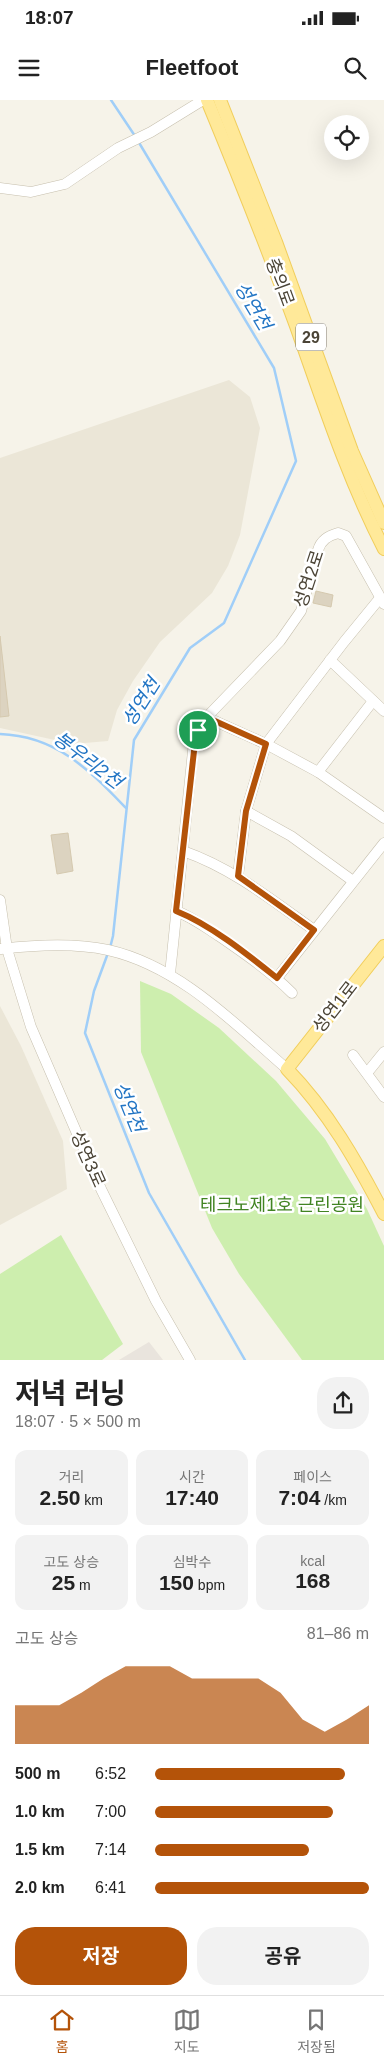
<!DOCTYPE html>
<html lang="ko">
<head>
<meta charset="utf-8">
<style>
  body { margin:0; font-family:Helvetica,"Noto Sans KR",sans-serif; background:#f2f2f2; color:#222; height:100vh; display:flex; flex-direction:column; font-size:19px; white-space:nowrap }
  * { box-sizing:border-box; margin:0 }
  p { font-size:16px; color:#767676 }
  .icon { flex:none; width:28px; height:28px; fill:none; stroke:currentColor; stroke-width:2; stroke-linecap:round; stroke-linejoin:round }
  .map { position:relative; height:1260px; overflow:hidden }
  .side { display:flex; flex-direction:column; background:#fff; flex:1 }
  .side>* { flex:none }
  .buttons { position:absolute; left:324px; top:15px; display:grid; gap:10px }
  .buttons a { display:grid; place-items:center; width:45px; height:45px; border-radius:50%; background:#fff; box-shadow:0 5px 20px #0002; font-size:25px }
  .pin { position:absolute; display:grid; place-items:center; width:42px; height:42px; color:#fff; margin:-21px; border:2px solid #fff; border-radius:50%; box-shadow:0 1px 5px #0007 }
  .round { display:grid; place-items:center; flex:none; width:52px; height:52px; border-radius:20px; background:#f2f2f2 }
  .overview { display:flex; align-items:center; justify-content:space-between; height:85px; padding:0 15px }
  h1 { font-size:28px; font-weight:700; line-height:38px }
  .metrics { display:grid; grid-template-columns:repeat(3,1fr); gap:8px; height:85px; padding:5px 15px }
  .metrics div { display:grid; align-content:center; border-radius:12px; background:#f2f2f2; text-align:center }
  .metrics b { font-size:21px; font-weight:700 }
  .metrics small { font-size:14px; font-weight:400 }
  .metrics p { font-size:14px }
  .chart { height:140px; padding:10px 15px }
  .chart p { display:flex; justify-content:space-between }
  .chart svg { width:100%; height:90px; margin-top:5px; fill:#b45309; opacity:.7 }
  .cta { display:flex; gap:10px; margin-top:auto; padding:10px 15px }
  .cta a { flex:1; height:58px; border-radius:20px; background:#b45309; color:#fff; font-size:20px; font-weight:700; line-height:58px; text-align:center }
  .cta a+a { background:#f2f2f2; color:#222 }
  ul { padding:0 15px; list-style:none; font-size:16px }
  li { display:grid; grid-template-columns:80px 60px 1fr; align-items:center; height:38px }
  li i { height:12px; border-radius:6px; background:#b45309 }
  .status { display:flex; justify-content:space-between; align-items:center; height:35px; padding:0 25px; background:#fff; direction:ltr }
  .status svg { height:14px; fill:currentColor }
  header { display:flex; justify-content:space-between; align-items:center; height:65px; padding:0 15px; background:#fff; font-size:22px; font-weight:700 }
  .menu { display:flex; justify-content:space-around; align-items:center; height:70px; border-top:1px solid #e0e0e0; background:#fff; font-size:14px; color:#767676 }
  .menu a { display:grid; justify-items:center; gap:2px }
  .menu .selected { color:#b45309 }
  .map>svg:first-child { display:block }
  .residential { fill:#ebe6d7 }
  .industrial { fill:#e9e4dd }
  .green { fill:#cdeeae }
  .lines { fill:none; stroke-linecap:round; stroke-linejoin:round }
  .stream { stroke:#a0cef8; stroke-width:2.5 }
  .building { fill:#dcd3c0; stroke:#d5c9af }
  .minor-casing { stroke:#c6bfad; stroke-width:11 }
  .major-casing { stroke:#f1ce5c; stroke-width:14 }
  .minor { stroke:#fff; stroke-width:10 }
  .major { stroke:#ffe999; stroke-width:12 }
  .route-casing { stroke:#fff; stroke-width:10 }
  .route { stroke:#b45309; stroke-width:6 }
  .labels { text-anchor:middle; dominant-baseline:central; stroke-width:5; stroke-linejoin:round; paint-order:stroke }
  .shield { fill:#fff; stroke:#817c72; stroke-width:1 }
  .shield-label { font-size:16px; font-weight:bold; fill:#4b4436 }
  .street-label { font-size:18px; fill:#4b4436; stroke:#fff }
  .park-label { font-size:18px; fill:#418422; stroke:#fff }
  .water-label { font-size:19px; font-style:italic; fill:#2275c4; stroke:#fff }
</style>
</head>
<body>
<div class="status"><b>18:07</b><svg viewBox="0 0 49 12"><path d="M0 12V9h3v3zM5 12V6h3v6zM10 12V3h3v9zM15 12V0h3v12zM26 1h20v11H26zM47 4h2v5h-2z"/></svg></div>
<header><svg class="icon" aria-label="menu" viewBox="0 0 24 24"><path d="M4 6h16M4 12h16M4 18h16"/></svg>Fleetfoot<svg class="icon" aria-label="search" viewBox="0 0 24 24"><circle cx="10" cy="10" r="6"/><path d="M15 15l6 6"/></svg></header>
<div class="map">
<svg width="384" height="1260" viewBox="0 0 384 1260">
  <rect width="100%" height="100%" fill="#f6f3e9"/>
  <g class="residential">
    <polygon points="229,280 250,297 260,328 240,435 228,466 212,493 160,542 133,581 117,610 108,641 73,644 0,628 0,358"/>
    <polygon points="0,906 21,946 63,1041 67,1089 0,1125"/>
  </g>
  <polygon class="industrial" points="149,1242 163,1260 119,1260"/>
  <g class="green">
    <polygon points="140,881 171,894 219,928 276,981 325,1039 367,1109 384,1146 384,1260 302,1260 239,1174 212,1128 141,952"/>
    <polygon points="61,1135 123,1244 102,1260 0,1260 0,1174"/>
  </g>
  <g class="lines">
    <g class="stream">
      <polyline points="111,0 135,36"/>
      <path d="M 0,634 C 57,636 89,670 126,708"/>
      <polyline points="110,848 113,836 134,640 190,548 224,523 296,361 274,268 138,41"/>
      <polyline points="108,853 94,891 85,933 149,1093 245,1260"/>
    </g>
  </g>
  <g class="building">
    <polygon points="316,491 333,495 331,507 313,503"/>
    <polygon points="0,536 9,616 0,617"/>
    <polygon points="68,733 73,771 57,774 51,735"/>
  </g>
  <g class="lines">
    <g class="minor-casing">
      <g id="minor">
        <polyline points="0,88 31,92 65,84 118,48 151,32 203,0"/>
        <polyline points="330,560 384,611"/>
        <polyline points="206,617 266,644 318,672 384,718"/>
        <polyline points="318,672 373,601"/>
        <polyline points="246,711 291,736 353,781"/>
        <path d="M 183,751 C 232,768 272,800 314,830"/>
        <polyline points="238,776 246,711 266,644 344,542 380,498"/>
        <polyline points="0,800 7,849 31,927 101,1089 156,1201 190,1260"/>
        <path d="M 176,811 C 192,817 205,827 219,836 C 245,854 270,871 292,893"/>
        <path d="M 1,849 C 35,845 75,843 108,850 C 179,866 234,923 287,969"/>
        <path d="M 170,874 L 193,651 L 195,640 L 202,622 L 280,541 L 301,511 L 318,450 C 321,440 328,436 338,433 L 346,436 L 384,504"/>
        <polyline points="277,878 384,743"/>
        <polyline points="353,955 384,997"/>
        <polyline points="367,973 384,952"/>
      </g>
    </g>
    <g class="major-casing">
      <g id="major">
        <path d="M 207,0 C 238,75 268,150 296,226 C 323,302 347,377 384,449"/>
        <polyline points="220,0 276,142 352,351 384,423"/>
        <path d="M 384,846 L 287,969 C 328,1011 357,1062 384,1114"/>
      </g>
    </g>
    <use href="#minor" class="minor"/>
    <use href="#major" class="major"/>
  </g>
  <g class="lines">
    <g class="route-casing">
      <path id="route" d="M 206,617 L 266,644 L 246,711 L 238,776 L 314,830 L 277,878 C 247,854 211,825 176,811 L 194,651 L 198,630 Z"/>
    </g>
    <use href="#route" class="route"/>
  </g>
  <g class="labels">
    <rect class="shield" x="296" y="223.5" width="30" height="27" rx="4"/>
    <g class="shield-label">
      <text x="311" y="237">29</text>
    </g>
    <g class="street-label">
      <text transform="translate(280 182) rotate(70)">충의로</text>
      <text transform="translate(309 479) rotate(-72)">성연2로</text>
      <text transform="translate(335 907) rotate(-52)">성연1로</text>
      <text transform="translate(88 1059) rotate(66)">성연3로</text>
    </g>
    <g class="park-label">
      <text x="282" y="1105">테크노제1호 근린공원</text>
    </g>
    <g class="water-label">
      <text transform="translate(253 206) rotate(59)">성연천</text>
      <text transform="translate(141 602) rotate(-58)">성연천</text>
      <text transform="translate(88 660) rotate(37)">봉우리2천</text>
      <text transform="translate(129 1007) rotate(68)">성연천</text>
    </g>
  </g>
</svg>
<div class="buttons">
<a><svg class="icon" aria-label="locate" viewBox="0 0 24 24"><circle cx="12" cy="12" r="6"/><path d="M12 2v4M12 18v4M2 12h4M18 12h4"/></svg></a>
</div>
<div class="pin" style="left:198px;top:630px;background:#1e9e55"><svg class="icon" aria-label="arrive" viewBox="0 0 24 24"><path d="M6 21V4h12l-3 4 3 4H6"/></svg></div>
</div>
<section class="side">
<div class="overview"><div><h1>저녁 러닝</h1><p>18:07 · 5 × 500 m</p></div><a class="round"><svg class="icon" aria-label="share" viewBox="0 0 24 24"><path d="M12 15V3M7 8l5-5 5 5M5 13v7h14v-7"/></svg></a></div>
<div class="metrics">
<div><p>거리</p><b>2.50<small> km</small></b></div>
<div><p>시간</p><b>17:40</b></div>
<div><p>페이스</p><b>7:04<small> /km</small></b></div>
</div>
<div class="metrics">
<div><p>고도 상승</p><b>25<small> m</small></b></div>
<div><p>심박수</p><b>150<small> bpm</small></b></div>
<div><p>kcal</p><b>168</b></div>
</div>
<div class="chart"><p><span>고도 상승</span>81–86 m</p>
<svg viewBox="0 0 160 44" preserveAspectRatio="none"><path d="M0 44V25L10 25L20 25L30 19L40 12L50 6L60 6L70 6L80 12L90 12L100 12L110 12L120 19L130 32L140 38L150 32L160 25V44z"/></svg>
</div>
<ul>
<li><b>500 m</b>6:52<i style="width:89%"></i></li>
<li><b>1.0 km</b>7:00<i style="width:83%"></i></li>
<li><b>1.5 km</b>7:14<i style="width:72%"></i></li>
<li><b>2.0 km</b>6:41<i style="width:100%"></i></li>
</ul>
<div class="cta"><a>저장</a><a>공유</a></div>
</section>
<nav class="menu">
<a class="selected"><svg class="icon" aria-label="home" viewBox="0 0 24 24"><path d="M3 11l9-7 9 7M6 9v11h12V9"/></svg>홈</a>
<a><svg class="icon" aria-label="map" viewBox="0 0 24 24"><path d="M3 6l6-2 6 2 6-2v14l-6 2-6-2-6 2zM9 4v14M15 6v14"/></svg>지도</a>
<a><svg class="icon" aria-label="saved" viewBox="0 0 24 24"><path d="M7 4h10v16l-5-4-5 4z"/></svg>저장됨</a>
</nav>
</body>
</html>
